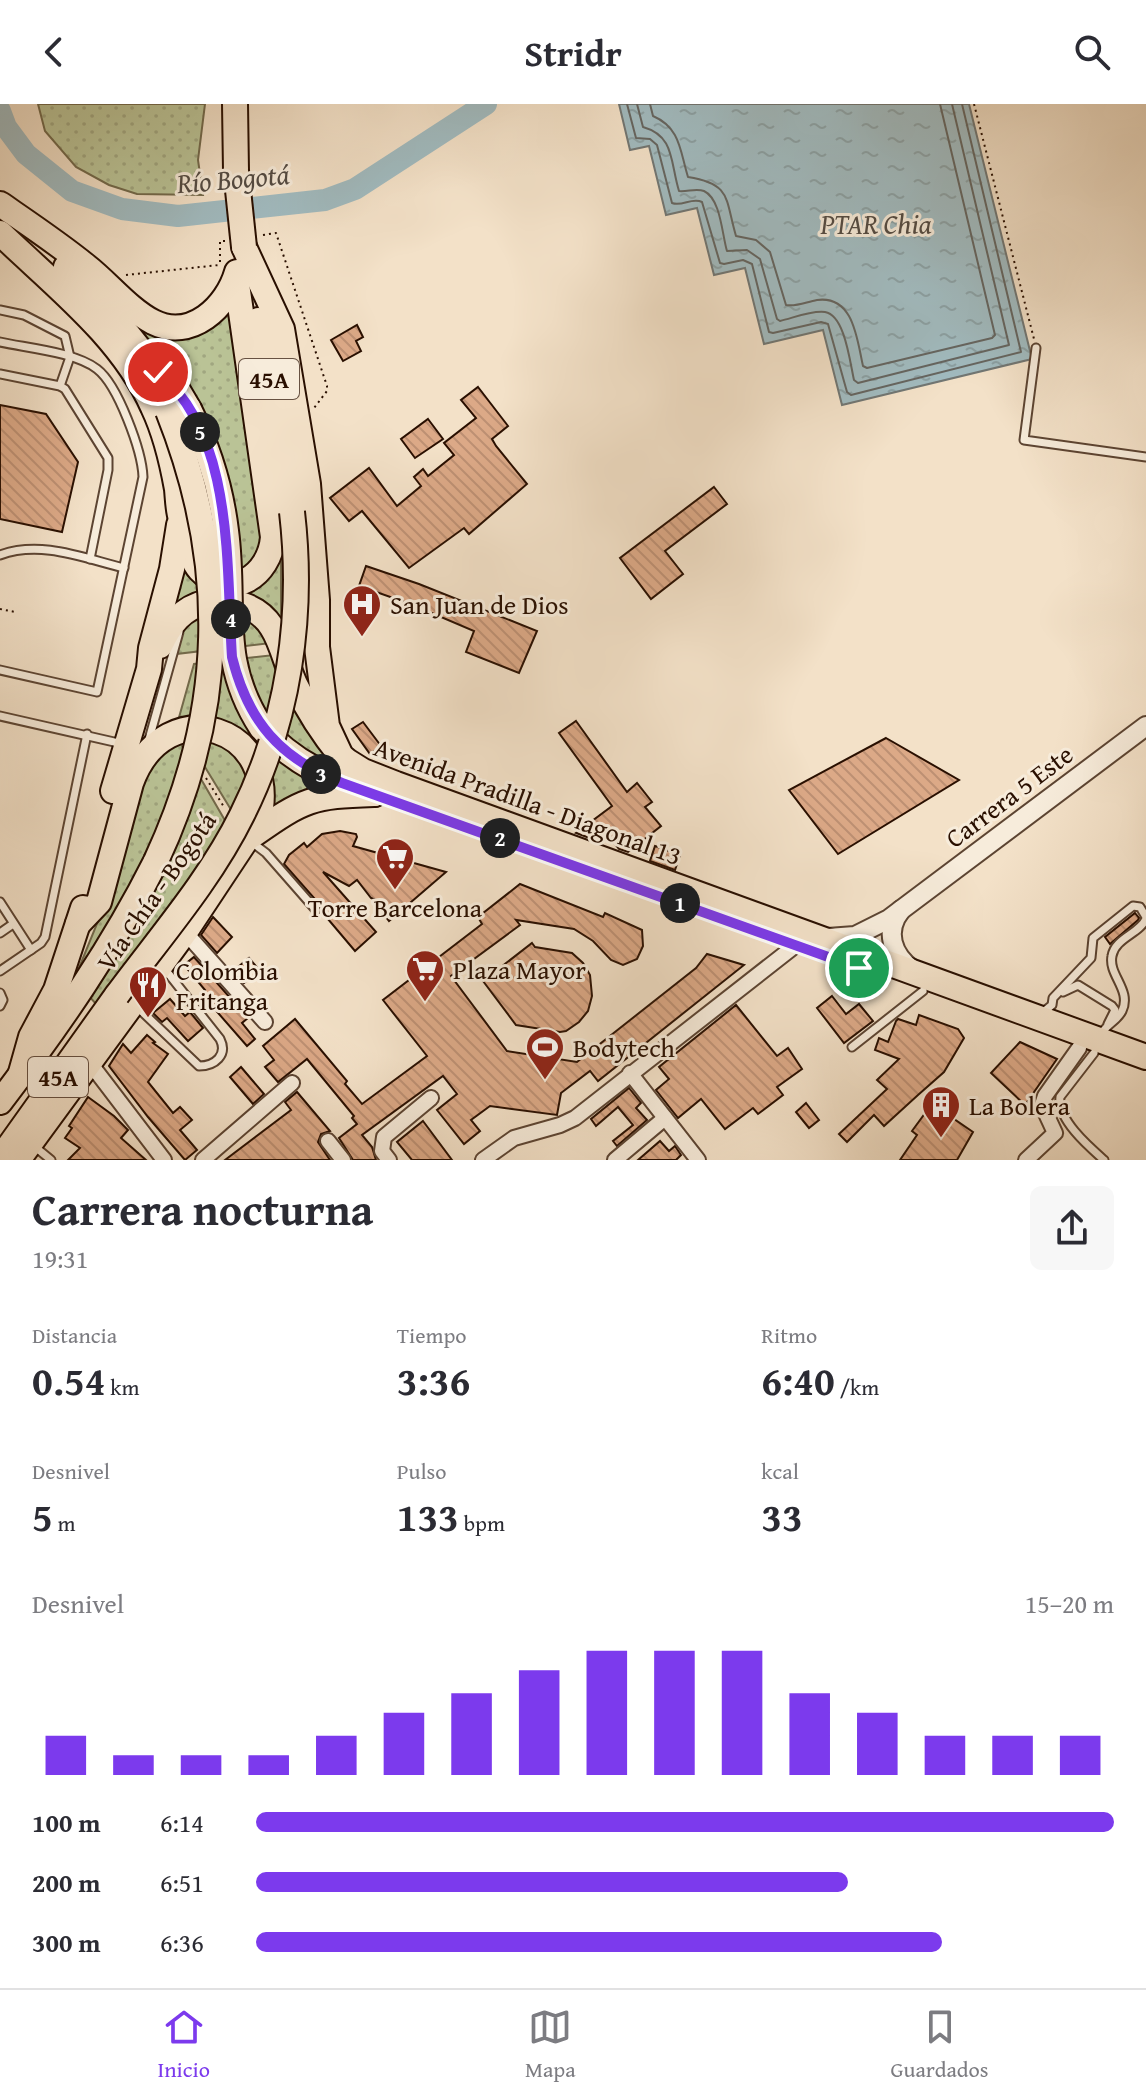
<!DOCTYPE html>
<html lang="es">
<head>
<meta charset="utf-8">
<style>
  body { margin:0; font-family:"Gentium Book Plus",serif; background:#f7f7f7; color:#2b2b33; height:100vh; display:flex; flex-direction:column; font-size:30px; white-space:nowrap }
  * { box-sizing:border-box; margin:0 }
  p { font-size:26px; color:#7c7c81 }
  .icon { flex:none; width:44px; height:44px; fill:none; stroke:currentColor; stroke-width:2; stroke-linecap:round; stroke-linejoin:round }
  .map { position:relative; height:1056px; overflow:hidden }
  .details { display:flex; flex-direction:column; background:#fff; flex:1 }
  .details>* { flex:none }
  .pin { position:absolute; display:grid; place-items:center; width:68px; height:68px; color:#fff; margin:-34px; border:4px solid #fff; border-radius:50%; box-shadow:0 2px 8px #0007 }
  .km { position:absolute; width:40px; height:40px; margin:-20px; border-radius:50%; background:#222; color:#fff; font-size:22px; line-height:40px; text-align:center }
  .round { display:grid; place-items:center; flex:none; width:84px; height:84px; border-radius:12px; background:#f7f7f7 }
  .summary { display:flex; align-items:center; justify-content:space-between; height:136px; padding:0 32px }
  h1 { font-size:44px; font-weight:800; line-height:60px }
  .figures { display:grid; grid-template-columns:repeat(3,1fr); gap:12px; height:136px; padding:8px 32px }
  .figures div { display:grid; align-content:center }
  .figures b { font-size:40px; font-weight:800 }
  .figures small { font-size:22px; font-weight:400 }
  .figures p { font-size:22px }
  .chart { height:224px; padding:16px 32px }
  .chart p { display:flex; justify-content:space-between }
  .chart svg { width:100%; height:144px; margin-top:8px; stroke:#7c3aed; stroke-width:6 }
  ul { padding:0 32px; list-style:none; font-size:26px }
  li { display:grid; grid-template-columns:128px 96px 1fr; align-items:center; height:60px }
  li i { height:20px; border-radius:10px; background:#7c3aed }
  header { display:flex; justify-content:space-between; align-items:center; height:104px; padding:0 32px; background:#fff; font-size:36px; font-weight:800 }
  .tabs { display:flex; justify-content:space-around; align-items:center; height:112px; border-top:2px solid #e1e1e2; background:#fff; font-size:22px; color:#7c7c81 }
  .tabs a { display:grid; justify-items:center; gap:4px }
  .tabs .on { color:#7c3aed }
  .map>svg:first-child { display:block }
  .grass { fill:url(#grass-dots); stroke:#72694b; stroke-width:2 }
  .water { fill:url(#water-ripples); stroke:#717673; stroke-width:2 }
  .lines { fill:none; stroke-linecap:round; stroke-linejoin:round }
  .shore { stroke:#656560; stroke-width:2 }
  .river { stroke:#a1bbc0; stroke-width:22 }
  .building { fill:url(#building-back-hatch); stroke:#290f00; stroke-width:2 }
  .service-casing { stroke:#5c4432; stroke-width:11 }
  .minor-casing { stroke:#5c4432; stroke-width:18 }
  .tertiary-casing { stroke:#5c4432; stroke-width:22 }
  .primary-casing { stroke:#290f00; stroke-width:28 }
  .trunk-casing { stroke:#290f00; stroke-width:28 }
  .path { stroke:#290f00; stroke-width:2; stroke-dasharray:2 4; stroke-linecap:butt }
  .service { stroke:#f7ecdb; stroke-width:7 }
  .minor { stroke:#f7ecdb; stroke-width:14 }
  .tertiary { stroke:#f7ecdb; stroke-width:18 }
  .primary { stroke:#f3e1c8; stroke-width:24 }
  .trunk { stroke:#f3e1c8; stroke-width:24 }
  .primary-bridge-casing { stroke:#290f00; stroke-width:28; stroke-linecap:butt }
  .trunk-bridge-casing { stroke:#290f00; stroke-width:28; stroke-linecap:butt }
  .primary-bridge { stroke:#f3e1c8; stroke-width:24 }
  .trunk-bridge { stroke:#f3e1c8; stroke-width:24 }
  .route-casing { stroke:#fff; stroke-width:16 }
  .route { stroke:#7c3aed; stroke-width:10 }
  .labels { text-anchor:middle; dominant-baseline:central; stroke-width:6; stroke-linejoin:round; paint-order:stroke }
  .shield { fill:#f7ecdb; stroke:#675142; stroke-width:2 }
  .shield-label { font-size:24px; font-weight:bold; fill:#290f00 }
  .poi-label { font-size:26px; fill:#290f00; stroke:#f7ecdb; text-anchor:start }
  .street-label { font-size:26px; fill:#290f00; stroke:#f7ecdb }
  .water-label { font-size:28px; font-style:italic; fill:#534b43; stroke:#f7ecdb }
</style>
</head>
<body>
<header><svg class="icon" aria-label="back" viewBox="0 0 24 24"><path d="M15 5l-7 7 7 7"/></svg>Stridr<svg class="icon" aria-label="search" viewBox="0 0 24 24"><circle cx="10" cy="10" r="6"/><path d="M15 15l6 6"/></svg></header>
<div class="map">
<svg width="1146" height="1056" viewBox="0 0 1146 1056">
  <defs>
    <pattern id="grass-dots" width="8" height="8" patternUnits="userSpaceOnUse" patternTransform="scale(2)"><rect width="8" height="8" fill="#bac396"/><path d="M2 2h.1M6 6h.1" fill="none" stroke="#a0a680" stroke-width="1.8" stroke-linecap="round"/></pattern>
    <pattern id="water-ripples" width="26" height="14" patternUnits="userSpaceOnUse" patternTransform="scale(2)"><rect width="26" height="14" fill="#a1bbc0"/><path d="M2 4q2-2 4 0t4 0M15 11q2-2 4 0t4 0" fill="none" stroke="#8ba0a3"/></pattern>
    <pattern id="building-back-hatch" width="6" height="6" patternUnits="userSpaceOnUse" patternTransform="scale(2)"><rect width="6" height="6" fill="#dca987"/><path d="M-1 5l2 2M0 0l6 6M5-1l2 2" fill="none" stroke="#bd9073"/></pattern>
  </defs>
  <rect width="100%" height="100%" fill="#f3e1c8"/>
  <filter id="stains"><feTurbulence type="fractalNoise" baseFrequency=".0025" numOctaves="4"/><feColorMatrix values="0 0 0 0 .2 0 0 0 0 .09 0 0 0 0 .02 0 0 0 .5 -.17"/></filter>
  <radialGradient id="worn" r=".72"><stop offset=".6" stop-color="#630" stop-opacity="0"/><stop offset="1" stop-color="#630" stop-opacity=".3"/></radialGradient>
  <g class="grass">
    <polygon points="38,0 205,0 198,56 203,91 137,90 109,81 76,63 45,27"/>
    <polygon points="233,194 265,444 243,471 185,385 225,384 180,275 130,212 157,229"/>
    <polygon points="281,434 281,524 270,511 165,513 181,451 220,486"/>
    <polygon points="200,509 250,513 271,539 176,550 185,519"/>
    <path d="M 274,551 C 292,590 306,635 338,665 L 331,682 L 273,704 L 269,701 L 267,668 L 178,617 L 194,560 Z"/>
    <polygon points="186,632 218,634 248,663 241,722"/>
    <polygon points="179,637 238,739 98,902 74,876 112,783 148,659"/>
  </g>
  <polygon class="water" points="619,0 969,0 1032,255 842,301 823,226 764,240 745,164 714,171 697,104 666,111 649,42 630,46"/>
  <g class="lines">
    <g class="shore">
      <path d="M 627,0 L 636,34 L 650,35 L 657,41 L 672,99 C 682,103 692,93 702,98 L 720,159 L 724,160 L 743,156 L 752,160 L 769,228 L 773,229 L 821,218 L 828,220 L 847,288 L 851,291 L 1021,248 L 962,0"/>
      <path d="M 637,0 L 643,23 C 675,32 670,58 679,87 C 687,88 696,84 704,87 C 721,95 722,131 727,147 L 747,146 L 760,155 L 777,215 L 780,217 C 793,214 812,206 825,208 C 845,211 850,259 854,276 L 858,279 L 1009,241 L 952,0"/>
      <path d="M 650,0 L 653,12 C 681,24 680,48 688,73 C 732,80 725,95 736,132 L 756,136 L 770,148 L 786,201 C 796,203 806,198 817,196 C 854,191 857,236 863,262 L 867,264 L 992,234 L 995,231 L 940,0"/>
    </g>
    <polyline class="river" points="0,7 6,23 26,50 72,87 122,105 178,112 325,96 355,85 486,0"/>
  </g>
  <g class="building">
    <polygon points="357,221 363,233 356,237 361,247 343,257 331,236"/>
    <polygon points="478,283 508,322 492,335 496,342 527,380 469,430 464,424 409,464 362,407 349,417 330,394 369,364 397,402 421,382 414,373 423,365 428,372 454,351 444,339 476,314 461,296"/>
    <polygon points="0,301 46,310 78,358 62,428 0,415"/>
    <polygon points="428,315 443,335 415,354 401,335"/>
    <polygon points="714,383 727,400 665,447 683,470 651,495 620,454"/>
    <polygon points="366,462 419,480 537,527 519,569 466,548 474,527 413,501 359,482"/>
    <polygon points="576,617 627,688 637,679 652,698 645,703 661,722 628,748 619,745 605,728 595,736 576,729 612,702 559,629"/>
    <polygon points="363,618 381,642 370,650 352,625"/>
    <polygon points="886,634 959,676 838,750 789,686"/>
    <polygon points="340,727 356,730 357,733 353,742 446,768 389,817 379,804 384,800 371,794 357,776 349,782 323,768 376,828 355,847 322,808 321,802 284,760 289,751 304,739 307,743 322,730"/>
    <polygon points="655,742 680,751 675,766 650,757"/>
    <polygon points="520,780 603,813 605,809 642,826 643,842 637,855 623,861 611,856 593,837 574,825 516,816 520,821 451,872 507,947 577,958 696,864 707,850 744,861 598,977 590,967 561,989 557,1011 490,1002 471,1016 480,1027 464,1040 437,1006 457,990 443,972 362,1031 372,1043 376,1056 353,1056 339,1034 357,1020 352,1014 354,1012 307,955 278,978 265,963 274,956 263,942 295,915 347,977 345,980 362,1000 427,952 383,896 482,820 478,813"/>
    <polygon points="1135,809 1139,814 1138,816 1110,840 1105,833"/>
    <polygon points="213,813 232,833 217,849 201,831"/>
    <polygon points="532,839 535,843 572,849 583,859 590,871 592,892 588,907 579,918 566,927 560,928 516,921 483,877"/>
    <polygon points="194,853 248,914 242,919 255,935 247,942 212,902 206,907 200,899 205,894 201,890 205,886 184,861"/>
    <polygon points="249,854 260,867 244,879 233,867"/>
    <polygon points="832,892 846,910 859,900 873,917 844,939 817,904"/>
    <polygon points="170,895 185,912 190,908 203,924 188,937 167,914 162,918 153,909"/>
    <polygon points="736,901 777,952 788,944 802,965 777,983 783,991 758,1010 753,1004 725,1025 701,995 678,1014 656,986 669,975 659,963"/>
    <polygon points="919,911 958,925 964,934 944,968 918,991 884,1022 874,1011 847,1038 839,1030 887,985 877,976 899,955 875,946 879,934 888,938 896,917 898,915 916,921"/>
    <polygon points="147,931 155,938 153,939 168,950 148,978 173,1009 180,1003 192,1016 180,1026 197,1046 185,1056 148,1013 109,962 123,940 131,949"/>
    <polygon points="1020,938 1057,955 1025,1001 991,969"/>
    <polygon points="241,963 264,990 253,1000 230,973"/>
    <polygon points="629,984 641,999 636,1004 647,1016 617,1042 613,1037 633,1021 618,1003 596,1022 591,1015"/>
    <polygon points="297,988 330,1027 321,1030 318,1038 330,1056 225,1056 291,1006 285,998"/>
    <polygon points="88,993 114,1012 128,1026 121,1034 146,1056 68,1056 80,1044 65,1034 72,1024 69,1022"/>
    <polygon points="806,999 819,1016 809,1024 796,1008"/>
    <polygon points="926,1008 945,1022 951,1013 973,1028 957,1056 900,1056 917,1031 912,1027"/>
    <polygon points="423,1017 452,1056 412,1056 397,1038"/>
    <polygon points="660,1037 669,1047 675,1042 681,1051 676,1056 638,1056"/>
  </g>
  <g class="lines">
    <g class="service-casing">
      <g id="service">
        <polyline points="0,206 24,211 65,232 70,253 60,282"/>
        <path d="M 0,238 C 27,244 75,248 97,265 C 118,281 142,347 143,373 L 97,588 L 0,566"/>
        <polyline points="1036,244 1024,336 1146,353"/>
        <polyline points="0,270 60,282 65,285 108,354 108,366 90,455"/>
        <path d="M 0,451 C 41,436 83,454 124,464"/>
        <polyline points="0,612 123,640"/>
        <polyline points="148,639 179,528"/>
        <polyline points="249,736 266,749 316,806"/>
        <polyline points="0,798 31,846"/>
        <polyline points="0,829 13,820"/>
        <polyline points="0,867 41,839 45,833 87,630"/>
        <polyline points="1063,888 1078,881 1112,902 1115,906 1108,920"/>
        <polyline points="0,889 3,896 0,902"/>
        <path d="M 135,901 L 199,962 C 215,962 228,951 220,935 L 164,864"/>
        <polyline points="1042,909 1052,901 1053,894 1091,854 1093,834 1133,802 1140,803 1146,813"/>
        <path d="M 1101,930 C 1107,920 1117,917 1122,907 C 1132,886 1108,871 1112,852 C 1115,834 1139,830 1146,815"/>
        <polyline points="852,943 923,887"/>
        <path d="M 1094,949 L 1060,993 C 1057,1015 1088,1042 1104,1056"/>
        <polyline points="34,1042 51,1056"/>
      </g>
    </g>
    <g class="minor-casing">
      <g id="minor">
        <polyline points="185,828 265,918"/>
        <polyline points="90,959 164,1056"/>
        <polyline points="630,969 698,1056"/>
        <polyline points="328,1037 343,1056"/>
        <polyline points="203,1056 292,979"/>
        <polyline points="389,1056 382,1047 384,1033 431,994"/>
        <polyline points="483,1056 514,1034 560,1021 575,1014 796,841"/>
        <polyline points="615,1056 665,1014"/>
        <polyline points="1026,1056 1055,1029 1042,1001 1045,992 1079,944"/>
      </g>
    </g>
    <g class="tertiary-casing">
      <g id="tertiary">
        <path d="M 901,806 C 884,827 892,851 913,866"/>
        <polyline points="828,834 855,832 889,815 1146,622"/>
      </g>
    </g>
    <g class="primary-casing">
      <g id="primary">
        <polyline points="244,143 282,225 308,380 317,496 317,543 327,622 341,652 347,657 363,667 396,680 1146,953"/>
        <polyline points="158,268 176,283 189,305"/>
        <path d="M 261,623 C 293,659 330,675 375,690"/>
      </g>
    </g>
    <g class="trunk-casing">
      <g id="trunk">
        <polyline points="235,0 236,67"/>
        <path d="M 0,100 C 29,120 59,140 86,162 C 108,179 128,205 153,218 C 191,237 227,203 237,168"/>
        <path d="M 0,129 C 54,181 122,233 153,303 C 165,328 172,357 177,385 C 178,395 178,406 181,415 C 183,421 187,426 188,432 C 191,445 191,456 200,466 C 230,498 270,472 273,433 L 236,173"/>
        <polyline points="66,163 109,207 158,268 168,307"/>
        <polyline points="258,216 292,408"/>
        <path d="M 160,542 C 170,520 182,504 207,498 C 220,495 231,497 243,501 C 280,513 281,550 295,580 C 308,607 322,629 341,652"/>
        <polyline points="113,687 149,565 151,544 172,465 179,421"/>
        <path d="M 253,731 C 304,695 312,692 374,690"/>
        <polyline points="20,972 31,933 56,886 83,804"/>
        <path d="M 0,998 C 58,922 113,843 156,757"/>
        <polyline points="0,1055 117,891"/>
        <path d="M 18,1056 L 185,828 L 258,718 C 284,623 165,584 131,679 L 99,798 L 78,820"/>
      </g>
    </g>
    <g class="path">
      <polyline points="974,0 1034,235"/>
      <polyline points="263,131 276,129 327,282 327,287 314,304"/>
      <polyline points="220,158 220,137 225,137"/>
      <polyline points="126,171 219,161"/>
      <polyline points="0,505 15,508"/>
      <polyline points="206,674 224,703"/>
    </g>
    <use href="#service" class="service"/>
    <use href="#minor" class="minor"/>
    <use href="#tertiary" class="tertiary"/>
    <use href="#primary" class="primary"/>
    <use href="#trunk" class="trunk"/>
    <g class="primary-bridge-casing">
      <path id="primary-bridge" d="M 189,305 C 208,343 221,385 226,427 C 236,502 217,555 261,623"/>
    </g>
    <g class="trunk-bridge-casing">
      <g id="trunk-bridge">
        <polyline points="236,67 244,143"/>
        <path d="M 156,757 C 226,607 229,460 168,307"/>
        <path d="M 117,891 C 160,833 210,776 242,711 C 289,617 304,511 292,408"/>
      </g>
    </g>
    <use href="#primary-bridge" class="primary-bridge"/>
    <use href="#trunk-bridge" class="trunk-bridge"/>
  </g>
  <g class="lines">
    <g class="route-casing">
      <path id="route" d="M 158,268 C 235,331 226,463 232,553 C 248,618 280,654 342,679 L 859,864"/>
    </g>
    <use href="#route" class="route"/>
  </g>
  <defs>
    <g id="hospital-pin" transform="scale(2)"><path d="M0 17L-7.5 6A9.5 9.5 0 1 1 7.5 6Z" fill="#8f2418" stroke="#f7ecdb"/><path d="M-5-5h3v3.5h4V-5h3V5h-3V1.5h-4V5h-3Z" fill="#fff"/></g>
    <g id="supermarket-pin" transform="scale(2)"><path d="M0 17L-7.5 6A9.5 9.5 0 1 1 7.5 6Z" fill="#8f2418" stroke="#f7ecdb"/><path d="M-6-5.5h2.5l.6 2H6L4.5 2H-2.5L-4.4-4H-6ZM-1.5 3.2a1.3 1.3 0 1 0 .1 0ZM3 3.2a1.3 1.3 0 1 0 .1 0Z" fill="#fff"/></g>
    <g id="restaurant-pin" transform="scale(2)"><path d="M0 17L-7.5 6A9.5 9.5 0 1 1 7.5 6Z" fill="#8f2418" stroke="#f7ecdb"/><path d="M-5-6h1v4h1v-4h1v4h1v-4h1v5L-1.5 .5V6h-2V.5L-5-1ZM5-6V6H3V1.5H1.5Q1.5-4 5-6Z" fill="#fff"/></g>
    <g id="stadium-pin" transform="scale(2)"><path d="M0 17L-7.5 6A9.5 9.5 0 1 1 7.5 6Z" fill="#8f2418" stroke="#f7ecdb"/><path d="M0-5a6.5 5 0 1 0 0 10a6.5 5 0 1 0 0-10ZM-3.5-1.8h7v3.6h-7Z" fill="#fff"/></g>
    <g id="building-pin" transform="scale(2)"><path d="M0 17L-7.5 6A9.5 9.5 0 1 1 7.5 6Z" fill="#8f2418" stroke="#f7ecdb"/><path d="M-4-6H4V6H1V3H-1V6H-4ZM-2.5-4.3h1.7v1.8h-1.7ZM.8-4.3h1.7v1.8H.8ZM-2.5-1h1.7V.8h-1.7ZM.8-1h1.7V.8H.8Z" fill="#fff"/></g>
  </defs>
  <g fill-rule="evenodd">
    <use href="#hospital-pin" x="362" y="500"/>
    <use href="#supermarket-pin" x="395" y="753"/>
    <use href="#supermarket-pin" x="425" y="865"/>
    <use href="#restaurant-pin" x="148" y="881"/>
    <use href="#stadium-pin" x="545" y="943"/>
    <use href="#building-pin" x="941" y="1001"/>
  </g>
  <g class="labels">
    <g class="shield">
      <rect x="239" y="255" width="60" height="40" rx="6"/>
      <rect x="28" y="953" width="60" height="40" rx="6"/>
    </g>
    <g class="shield-label">
      <text x="269" y="275">45A</text>
      <text x="58" y="973">45A</text>
    </g>
    <g class="poi-label">
      <text x="390" y="500">San Juan de Dios</text>
      <text x="395" y="803" text-anchor="middle">Torre Barcelona</text>
      <text x="453" y="865">Plaza Mayor</text>
      <text x="176" y="866">Colombia<tspan x="176" dy="30">Fritanga</tspan></text>
      <text x="573" y="943">Bodytech</text>
      <text x="969" y="1001">La Bolera</text>
    </g>
    <g class="street-label">
      <text transform="translate(1009 692) rotate(-37)">Carrera 5 Este</text>
      <text transform="translate(528 697) rotate(20)">Avenida Pradilla - Diagonal 13</text>
      <text transform="translate(156 787) rotate(-55)">Vía Chía - Bogotá</text>
    </g>
    <g class="water-label">
      <text transform="translate(233 74) rotate(-5)">Río Bogotá</text>
      <text x="876" y="119">PTAR Chia</text>
    </g>
  </g>
  <rect width="100%" height="100%" filter="url(#stains)"/>
  <rect width="100%" height="100%" fill="url(#worn)"/>
</svg>
<div class="pin" style="left:859px;top:864px;background:#1e9e55"><svg class="icon" aria-label="arrive" viewBox="0 0 24 24"><path d="M6 21V4h12l-3 4 3 4H6"/></svg></div>
<div class="pin" style="left:158px;top:268px;background:#d93025"><svg class="icon" aria-label="check" viewBox="0 0 24 24"><path d="M5 12l5 5 9-10"/></svg></div>
<b class="km" style="left:680px;top:799px">1</b>
<b class="km" style="left:500px;top:734px">2</b>
<b class="km" style="left:321px;top:670px">3</b>
<b class="km" style="left:231px;top:515px">4</b>
<b class="km" style="left:200px;top:328px">5</b>
</div>
<section class="details">
<div class="summary"><div><h1>Carrera nocturna</h1><p>19:31</p></div><a class="round"><svg class="icon" aria-label="share" viewBox="0 0 24 24"><path d="M12 15V3M7 8l5-5 5 5M5 13v7h14v-7"/></svg></a></div>
<div class="figures">
<div><p>Distancia</p><b>0.54<small> km</small></b></div>
<div><p>Tiempo</p><b>3:36</b></div>
<div><p>Ritmo</p><b>6:40<small> /km</small></b></div>
</div>
<div class="figures">
<div><p>Desnivel</p><b>5<small> m</small></b></div>
<div><p>Pulso</p><b>133<small> bpm</small></b></div>
<div><p>kcal</p><b>33</b></div>
</div>
<div class="chart"><p><span>Desnivel</span>15–20 m</p>
<svg viewBox="0 0 160 44" preserveAspectRatio="none"><path d="M5 44V32M15 44V38M25 44V38M35 44V38M45 44V32M55 44V25M65 44V19M75 44V12M85 44V6M95 44V6M105 44V6M115 44V19M125 44V25M135 44V32M145 44V32M155 44V32"/></svg>
</div>
<ul>
<li><b>100 m</b>6:14<i style="width:100%"></i></li>
<li><b>200 m</b>6:51<i style="width:69%"></i></li>
<li><b>300 m</b>6:36<i style="width:80%"></i></li>
</ul>
</section>
<nav class="tabs">
<a class="on"><svg class="icon" aria-label="home" viewBox="0 0 24 24"><path d="M3 11l9-7 9 7M6 9v11h12V9"/></svg>Inicio</a>
<a><svg class="icon" aria-label="map" viewBox="0 0 24 24"><path d="M3 6l6-2 6 2 6-2v14l-6 2-6-2-6 2zM9 4v14M15 6v14"/></svg>Mapa</a>
<a><svg class="icon" aria-label="saved" viewBox="0 0 24 24"><path d="M7 4h10v16l-5-4-5 4z"/></svg>Guardados</a>
</nav>
</body>
</html>
